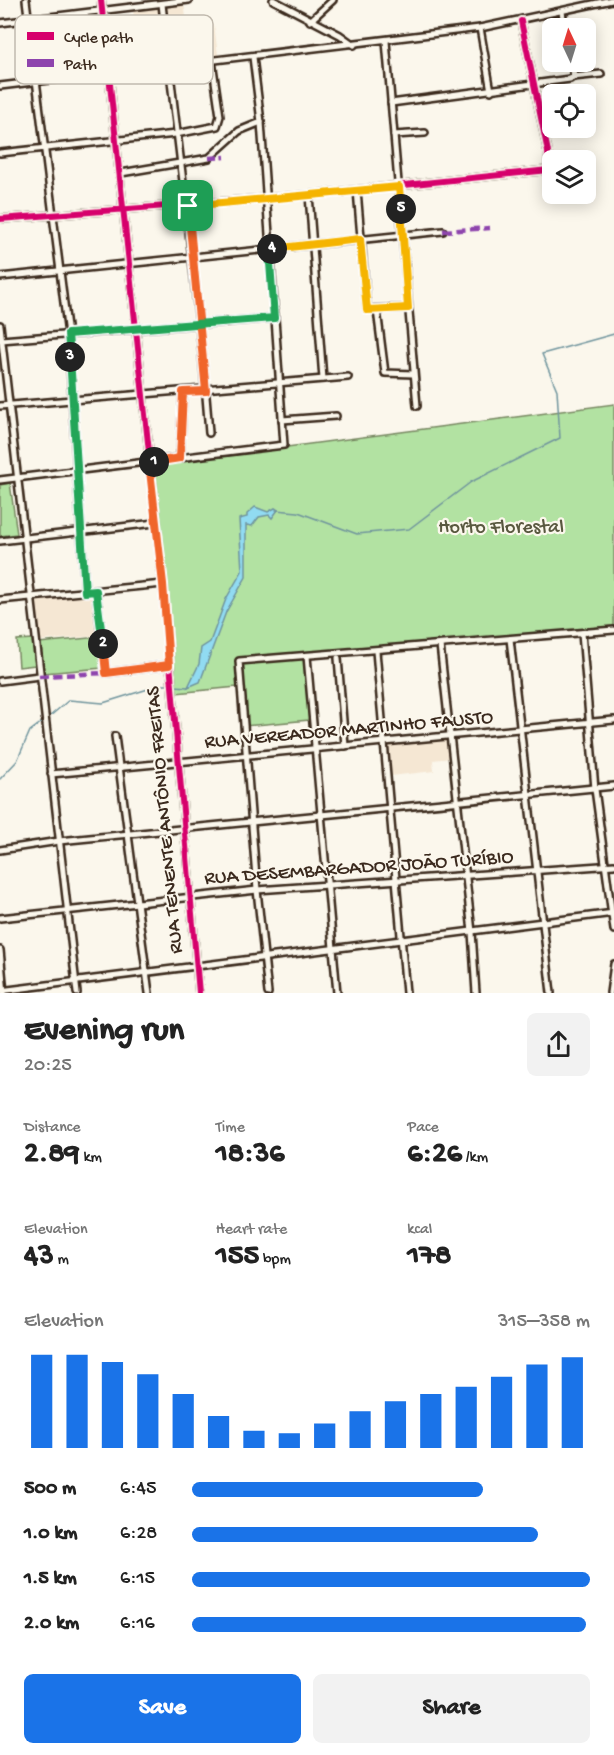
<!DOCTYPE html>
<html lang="en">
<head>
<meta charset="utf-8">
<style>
  body { margin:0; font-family:"Gochi Hand",sans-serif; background:#f2f2f2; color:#222; height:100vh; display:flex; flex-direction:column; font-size:22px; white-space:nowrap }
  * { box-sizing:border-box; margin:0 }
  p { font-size:20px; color:#767676 }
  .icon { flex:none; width:33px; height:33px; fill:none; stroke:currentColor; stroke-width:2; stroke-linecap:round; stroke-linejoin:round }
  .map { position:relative; height:993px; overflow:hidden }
  .sheet { display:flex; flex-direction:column; background:#fff; flex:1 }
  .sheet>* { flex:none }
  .needle { width:39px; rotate:356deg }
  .fabs { position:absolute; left:542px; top:18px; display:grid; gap:12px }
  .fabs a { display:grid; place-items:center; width:54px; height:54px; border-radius:9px; background:#fff; box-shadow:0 3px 15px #0003; font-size:30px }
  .pin { position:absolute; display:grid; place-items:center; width:51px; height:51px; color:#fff; margin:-26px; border-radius:12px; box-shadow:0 3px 9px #0006 }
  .km { position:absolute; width:30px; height:30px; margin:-15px; border-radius:50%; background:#222; color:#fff; font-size:16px; line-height:30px; text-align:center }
  .round { display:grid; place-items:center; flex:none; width:63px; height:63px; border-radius:9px; background:#f2f2f2 }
  .overview { display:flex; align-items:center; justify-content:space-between; height:102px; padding:0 24px }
  h1 { font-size:33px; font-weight:700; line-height:45px }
  .stats { display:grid; grid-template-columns:repeat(3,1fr); gap:9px; height:102px; padding:6px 24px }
  .stats div { display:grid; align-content:center }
  .stats b { font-size:30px; font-weight:700 }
  .stats small { font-size:16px; font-weight:400 }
  .stats p { font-size:16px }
  .chart { height:168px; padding:12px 24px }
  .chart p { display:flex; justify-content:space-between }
  .chart svg { width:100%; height:108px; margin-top:6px; stroke:#1a73e8; stroke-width:6 }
  .button { display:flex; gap:12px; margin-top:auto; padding:12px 24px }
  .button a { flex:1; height:69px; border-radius:9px; background:#1a73e8; color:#fff; font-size:24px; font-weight:700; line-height:69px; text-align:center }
  .button a+a { background:#f2f2f2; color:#222 }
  ul { padding:0 24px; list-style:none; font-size:20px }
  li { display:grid; grid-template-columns:96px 72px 1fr; align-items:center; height:45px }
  li i { height:15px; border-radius:8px; background:#1a73e8 }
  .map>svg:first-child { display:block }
  .built { fill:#f5e7d3 }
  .green { fill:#b2e2a2; stroke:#768660; stroke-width:1.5 }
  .water { fill:#91dbf2; stroke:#6f949d; stroke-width:1.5 }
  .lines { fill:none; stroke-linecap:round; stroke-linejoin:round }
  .stream { stroke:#6f949d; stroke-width:1.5 }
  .minor-casing { stroke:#3b2a1e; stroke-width:10 }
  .minor { stroke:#fbf7ec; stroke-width:5 }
  .quiet { stroke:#8e44ad; stroke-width:4.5; stroke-dasharray:9 4.5; stroke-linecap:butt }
  .cycleway-casing { stroke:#fbf7ec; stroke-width:10 }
  .cycleway { stroke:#d6006c; stroke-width:6 }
  .split-1-casing { stroke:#fff; stroke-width:12 }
  .split-2-casing { stroke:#fff; stroke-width:12 }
  .split-3-casing { stroke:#fff; stroke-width:12 }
  .split-4-casing { stroke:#fff; stroke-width:12 }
  .split-5-casing { stroke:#fff; stroke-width:12 }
  .split-6-casing { stroke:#fff; stroke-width:12 }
  .split-1 { stroke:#f0652b; stroke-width:8 }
  .split-2 { stroke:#f0652b; stroke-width:8 }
  .split-3 { stroke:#22a559; stroke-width:8 }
  .split-4 { stroke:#22a559; stroke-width:8 }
  .split-5 { stroke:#f5b400; stroke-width:8 }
  .split-6 { stroke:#f5b400; stroke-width:8 }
  .labels { text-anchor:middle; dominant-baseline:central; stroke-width:4.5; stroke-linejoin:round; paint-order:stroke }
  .park-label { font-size:20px; fill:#59583f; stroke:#fbf7ec }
  .street-label { font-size:20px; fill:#3b2a1e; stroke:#fbf7ec }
  .key { fill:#fbf7ec; stroke:#c1baae; stroke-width:1.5 }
  .key-label { font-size:16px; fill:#3b2a1e }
</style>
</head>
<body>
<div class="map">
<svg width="614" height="993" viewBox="0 0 614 993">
  <rect width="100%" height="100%" fill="#fbf7ec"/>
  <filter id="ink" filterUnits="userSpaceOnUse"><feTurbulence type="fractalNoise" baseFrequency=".0167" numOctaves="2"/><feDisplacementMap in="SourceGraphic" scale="12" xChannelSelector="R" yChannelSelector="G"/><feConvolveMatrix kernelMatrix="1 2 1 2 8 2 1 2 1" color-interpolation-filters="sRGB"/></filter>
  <g filter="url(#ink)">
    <g class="built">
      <polygon points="184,3 186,17 167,19 165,5"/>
      <polygon points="161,6 164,43 137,46 133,10"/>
      <polygon points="214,25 218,55 173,60 170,30"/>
      <polygon points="92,595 97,636 37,641 33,600"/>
      <polygon points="449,740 451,758 433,760 434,771 391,776 388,745"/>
    </g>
    <g class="green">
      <polygon points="614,404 614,626 303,654 309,720 243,726 240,659 237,659 237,687 176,693 151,465"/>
      <polygon points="10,483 17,534 0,536 0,485"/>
      <polygon points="99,637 103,668 43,673 39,643"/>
      <polygon points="32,639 35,665 19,667 17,640"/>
    </g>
    <polygon class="water" points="255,507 268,512 275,508 278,510 272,518 269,515 259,517 252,526 246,525 246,577 226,612 200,682 188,687 199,664 201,648 210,642 226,599 242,571 239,519 247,517 247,514"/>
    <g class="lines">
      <g class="stream">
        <polyline points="276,510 298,512 357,534 409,529 471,482 560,438 557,390 542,354 614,334"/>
        <polyline points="175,686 188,687"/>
        <polyline points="49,717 69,700 103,703 161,685 170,685"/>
        <polyline points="0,779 17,761 30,731 42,722"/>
      </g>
      <g class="minor-casing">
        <g id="minor">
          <polyline points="26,0 68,335 85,592"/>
          <polyline points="101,0 163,584 199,993"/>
          <polyline points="273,0 340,35 354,45"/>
          <path d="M 162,4 C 178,147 198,290 209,433"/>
          <polyline points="562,12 565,28"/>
          <polyline points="310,21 333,0"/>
          <polyline points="0,23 189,0"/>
          <polyline points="480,28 491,91"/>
          <polyline points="386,41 417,406"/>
          <polyline points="106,43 132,40"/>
          <polyline points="573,77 601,74"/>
          <polyline points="0,86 480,28 612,0"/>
          <polyline points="391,103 570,79 574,76 571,62"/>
          <polyline points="394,135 425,133"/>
          <polyline points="0,153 176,134 217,126 220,116 212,61"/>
          <polyline points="121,173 209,158 239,131 261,122"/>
          <polyline points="357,190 367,309 408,308"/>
          <polyline points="309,195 323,379"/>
          <polyline points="0,219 309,195 549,170 548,152 521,21"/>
          <polyline points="0,277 443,231"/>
          <polyline points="377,310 385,373 413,374"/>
          <polyline points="0,325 77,993"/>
          <polyline points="1,340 274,318"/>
          <polyline points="0,406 348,377"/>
          <polyline points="282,420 336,416"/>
          <polyline points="180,458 183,392"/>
          <polyline points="0,480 284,445 261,122 253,57"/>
          <polyline points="0,541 155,523"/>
          <polyline points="96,591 106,673 169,665"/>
          <polyline points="0,600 163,584"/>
          <polyline points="582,633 595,789 614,930"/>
          <polyline points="510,639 551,993"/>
          <polyline points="440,645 472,932 476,993"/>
          <polyline points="376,651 406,993"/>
          <polyline points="307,656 337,993"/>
          <polyline points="338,658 345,746"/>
          <polyline points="0,681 39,676"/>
          <polyline points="115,736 149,993"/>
          <polyline points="51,774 614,720"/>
          <polyline points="0,850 59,841 614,786"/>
          <polyline points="0,918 257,890 614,865"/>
          <polyline points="0,950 4,993"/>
          <polyline points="0,991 614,913"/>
          <polyline points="268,993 257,890 239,661 614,630"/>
          <polyline points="610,993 614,964"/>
        </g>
      </g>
      <use href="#minor" class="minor"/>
      <g class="quiet">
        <polyline points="106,43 132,40"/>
        <polyline points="209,158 225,157"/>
        <polyline points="443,231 490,228"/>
        <polyline points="39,676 106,673"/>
      </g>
      <g class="cycleway-casing">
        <g id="cycleway">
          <polyline points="101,0 163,584 199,993"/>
          <polyline points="0,219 309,195 549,170 548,152 521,21"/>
        </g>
      </g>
      <use href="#cycleway" class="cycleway"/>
    </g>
  </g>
  <g class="lines" filter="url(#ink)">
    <g class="split-1-casing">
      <polyline id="split-1" points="154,462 180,458 183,392 206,391 188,206"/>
    </g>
    <g class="split-2-casing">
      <polyline id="split-2" points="103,644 106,673 169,665 163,584 149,462 154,462"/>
    </g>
    <g class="split-3-casing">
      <polyline id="split-3" points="70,357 85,592 96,591 103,644"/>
    </g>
    <g class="split-4-casing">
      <polyline id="split-4" points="70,357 68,334 274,318 269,249 272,249"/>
    </g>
    <g class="split-5-casing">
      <polyline id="split-5" points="272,249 360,239 367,310 408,308 401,209"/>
    </g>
    <g class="split-6-casing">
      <polyline id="split-6" points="188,206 399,187 401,209"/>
    </g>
    <use href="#split-1" class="split-1"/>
    <use href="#split-2" class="split-2"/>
    <use href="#split-3" class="split-3"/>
    <use href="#split-4" class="split-4"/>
    <use href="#split-5" class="split-5"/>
    <use href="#split-6" class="split-6"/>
  </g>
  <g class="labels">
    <g class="park-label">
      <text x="501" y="528">Horto Florestal</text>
    </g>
    <g class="street-label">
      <text transform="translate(349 731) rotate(-5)">RUA VEREADOR MARTINHO FAUSTO</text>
      <text transform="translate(166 820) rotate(-95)">RUA TENENTE ANTÔNIO FREITAS</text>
      <text transform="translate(359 869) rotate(-4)">RUA DESEMBARGADOR JOÃO TURÍBIO</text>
    </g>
  </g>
  <rect x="15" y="15" width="198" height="69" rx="9" class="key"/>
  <rect x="27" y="32" width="27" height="8" fill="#d6006c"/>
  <rect x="27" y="59" width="27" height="8" fill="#8e44ad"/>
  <g class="key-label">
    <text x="64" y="42">Cycle path</text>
    <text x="64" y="69">Path</text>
  </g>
</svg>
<div class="fabs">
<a><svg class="needle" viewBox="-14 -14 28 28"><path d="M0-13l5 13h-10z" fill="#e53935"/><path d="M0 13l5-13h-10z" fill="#767676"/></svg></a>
<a><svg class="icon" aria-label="locate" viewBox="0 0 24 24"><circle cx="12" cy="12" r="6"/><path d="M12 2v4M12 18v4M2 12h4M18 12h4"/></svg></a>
<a><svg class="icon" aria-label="layers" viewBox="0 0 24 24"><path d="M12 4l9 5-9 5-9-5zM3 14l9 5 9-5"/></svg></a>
</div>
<div class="pin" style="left:188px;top:206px;background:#1e9e55"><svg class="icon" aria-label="arrive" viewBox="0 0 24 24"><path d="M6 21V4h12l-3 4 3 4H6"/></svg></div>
<b class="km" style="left:154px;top:462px">1</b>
<b class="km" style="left:103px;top:644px">2</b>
<b class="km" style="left:70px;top:357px">3</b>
<b class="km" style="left:272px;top:249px">4</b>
<b class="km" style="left:401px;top:209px">5</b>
</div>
<section class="sheet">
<div class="overview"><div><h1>Evening run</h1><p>20:25</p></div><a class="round"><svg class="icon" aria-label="share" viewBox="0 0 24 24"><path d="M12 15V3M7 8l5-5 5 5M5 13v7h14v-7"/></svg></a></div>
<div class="stats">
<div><p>Distance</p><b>2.89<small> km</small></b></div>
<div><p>Time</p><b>18:36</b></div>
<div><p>Pace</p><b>6:26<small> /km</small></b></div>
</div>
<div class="stats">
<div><p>Elevation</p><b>43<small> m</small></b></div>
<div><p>Heart rate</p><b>155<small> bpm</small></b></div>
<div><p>kcal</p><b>178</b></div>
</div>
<div class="chart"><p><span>Elevation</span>315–358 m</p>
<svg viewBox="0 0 160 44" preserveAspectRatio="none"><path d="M5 44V6M15 44V6M25 44V9M35 44V14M45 44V22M55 44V31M65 44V37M75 44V38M85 44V34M95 44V29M105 44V25M115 44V22M125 44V19M135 44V15M145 44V10M155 44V7"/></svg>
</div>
<ul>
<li><b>500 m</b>6:45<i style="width:73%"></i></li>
<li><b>1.0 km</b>6:28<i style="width:87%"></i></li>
<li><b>1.5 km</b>6:15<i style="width:100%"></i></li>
<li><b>2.0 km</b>6:16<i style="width:99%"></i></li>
</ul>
<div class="button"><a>Save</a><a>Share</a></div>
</section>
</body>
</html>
